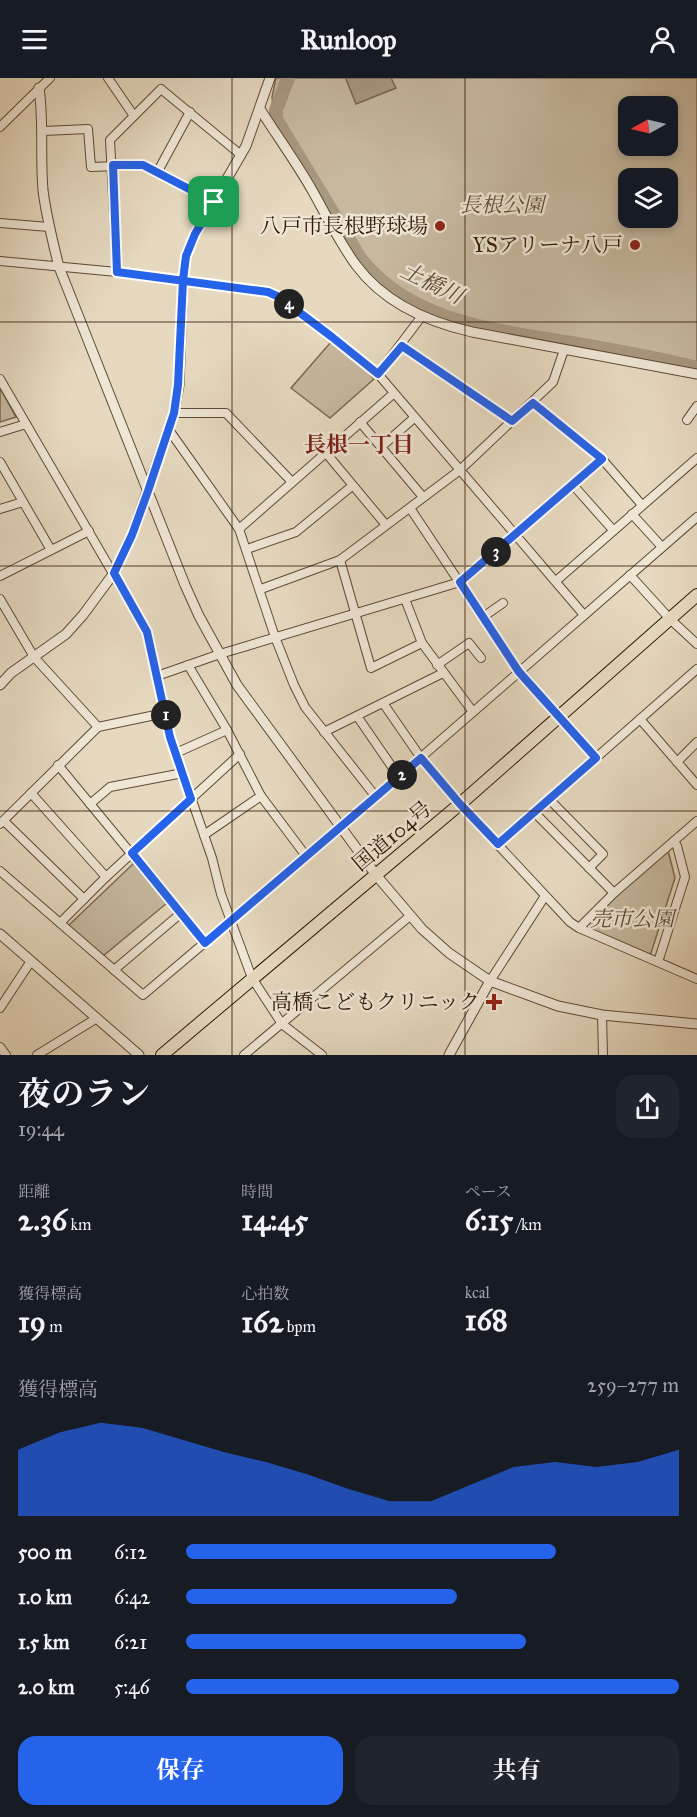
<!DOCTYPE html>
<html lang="ja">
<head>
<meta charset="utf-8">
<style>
  body { margin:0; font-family:"IM FELL Great Primer","Noto Serif JP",serif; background:#20242c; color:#f1f3f6; height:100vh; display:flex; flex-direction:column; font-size:22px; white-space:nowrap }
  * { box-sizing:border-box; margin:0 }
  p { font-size:20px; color:#9ea1a6 }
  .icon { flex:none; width:33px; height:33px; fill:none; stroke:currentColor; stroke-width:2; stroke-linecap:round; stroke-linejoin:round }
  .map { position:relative; height:977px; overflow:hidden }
  .side { display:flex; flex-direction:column; background:#171b24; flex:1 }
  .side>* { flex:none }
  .needle { width:39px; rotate:262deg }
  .buttons { position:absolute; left:618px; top:18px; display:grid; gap:12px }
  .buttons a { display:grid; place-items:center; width:60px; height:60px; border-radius:12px; background:#171b24; box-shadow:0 3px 9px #0003; font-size:30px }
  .pin { position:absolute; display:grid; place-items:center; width:51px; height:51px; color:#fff; margin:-26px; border-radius:12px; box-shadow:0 3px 9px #0006 }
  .km { position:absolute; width:30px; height:30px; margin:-15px; border-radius:50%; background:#222; color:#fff; font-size:16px; line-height:30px; text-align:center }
  .round { display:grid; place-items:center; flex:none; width:63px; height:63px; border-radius:18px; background:#20242c }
  .summary { display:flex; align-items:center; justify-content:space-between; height:102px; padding:0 18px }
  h1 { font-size:33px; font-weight:700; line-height:45px }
  .stats { display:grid; grid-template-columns:repeat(3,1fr); gap:9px; height:102px; padding:6px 18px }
  .stats div { display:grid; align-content:center }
  .stats b { font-size:30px; font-weight:700 }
  .stats small { font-size:16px; font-weight:400 }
  .stats p { font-size:16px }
  .chart { height:168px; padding:12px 18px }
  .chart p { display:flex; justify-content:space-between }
  .chart svg { width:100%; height:108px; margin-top:6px; fill:#2563eb; opacity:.7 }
  .action { display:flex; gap:12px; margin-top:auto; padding:12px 18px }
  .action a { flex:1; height:69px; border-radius:18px; background:#2563eb; color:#fff; font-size:24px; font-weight:700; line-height:69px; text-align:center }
  .action a+a { background:#20242c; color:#f1f3f6 }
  ul { padding:0 18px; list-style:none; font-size:20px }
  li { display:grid; grid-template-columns:96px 72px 1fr; align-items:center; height:45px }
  li i { height:15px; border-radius:8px; background:#2563eb }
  header { display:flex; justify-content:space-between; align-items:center; height:78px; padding:0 18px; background:#171b24; font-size:27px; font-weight:700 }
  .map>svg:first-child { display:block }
  .green { fill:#c7b9a0; stroke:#7c6a52; stroke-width:1.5; fill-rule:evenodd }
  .water { fill:#a99880; stroke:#79664f; stroke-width:1.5 }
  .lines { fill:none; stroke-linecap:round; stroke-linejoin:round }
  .river { stroke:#a99880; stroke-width:14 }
  .minor-casing { stroke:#5f4a34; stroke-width:10 }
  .tertiary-casing { stroke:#5f4a34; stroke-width:11 }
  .trunk-casing { stroke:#321a05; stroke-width:14 }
  .minor { stroke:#efe6d6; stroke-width:8 }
  .tertiary { stroke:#efe6d6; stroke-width:9 }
  .trunk { stroke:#e6d9c0; stroke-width:12 }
  .route-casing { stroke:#fff; stroke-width:12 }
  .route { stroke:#2563eb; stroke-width:8 }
  .grid { fill:none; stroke:#321a05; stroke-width:1.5; stroke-opacity:0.55 }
  .poi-dot { fill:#8f2418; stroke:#efe6d6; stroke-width:2 }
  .labels { text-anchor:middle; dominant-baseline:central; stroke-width:5; stroke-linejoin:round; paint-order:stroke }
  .park-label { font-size:21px; font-style:italic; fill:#5f4a34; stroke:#efe6d6 }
  .poi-label { font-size:21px; fill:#321a05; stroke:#efe6d6; text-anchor:end }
  .street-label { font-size:21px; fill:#321a05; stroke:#efe6d6 }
  .water-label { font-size:22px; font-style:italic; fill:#624c36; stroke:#efe6d6 }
  .neighbourhood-label { font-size:22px; font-weight:bold; fill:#7a1f14; stroke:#efe6d6 }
</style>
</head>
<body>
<header><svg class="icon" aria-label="menu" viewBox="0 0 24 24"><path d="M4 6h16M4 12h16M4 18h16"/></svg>Runloop<svg class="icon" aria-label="person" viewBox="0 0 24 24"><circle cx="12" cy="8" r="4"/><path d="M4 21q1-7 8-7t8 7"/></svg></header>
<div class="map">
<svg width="697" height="977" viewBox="0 0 697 977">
  <rect width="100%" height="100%" fill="#e6d9c0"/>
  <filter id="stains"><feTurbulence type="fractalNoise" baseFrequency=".00333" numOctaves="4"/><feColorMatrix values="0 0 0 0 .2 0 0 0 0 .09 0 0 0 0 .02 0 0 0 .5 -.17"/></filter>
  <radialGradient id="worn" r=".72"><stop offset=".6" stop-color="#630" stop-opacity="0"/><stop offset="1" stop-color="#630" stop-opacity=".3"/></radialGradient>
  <g class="green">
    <path d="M 276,0 L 697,0 L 697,292 L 497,255 L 453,244 L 432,236 L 398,219 L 381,205 L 358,181 L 275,45 L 272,19 ZM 628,28 L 668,28 L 668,68 L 628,68 ZM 628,100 L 668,100 L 668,140 L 628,140 Z"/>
    <polygon points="331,264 365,291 374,301 330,340 291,310"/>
    <polygon points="0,310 16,339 0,344"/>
    <polygon points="668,772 675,800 650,878 584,848 598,834"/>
    <polygon points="135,784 167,825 103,878 68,848"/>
  </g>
  <polygon class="water" points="348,0 391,0 396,10 356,26 346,1"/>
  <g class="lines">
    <path class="river" d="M 288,0 L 276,32 L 276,41 L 360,180 C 410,245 496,252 571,265 C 613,272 656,280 697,290"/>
    <g class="minor-casing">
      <g id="minor">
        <polyline points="108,0 134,38"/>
        <polyline points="0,49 50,0"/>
        <polyline points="43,53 88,51 91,89 143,87 214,124"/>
        <polyline points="158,93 190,34"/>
        <polyline points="0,145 49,149"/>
        <polyline points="0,183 117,194 268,214 279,219 332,259 378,296 584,537"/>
        <polyline points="117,194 110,62 161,11 241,77"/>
        <polyline points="402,268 512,343"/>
        <polyline points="378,296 422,238"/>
        <polyline points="0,301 147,554 170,659 212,780 221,816 252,900 282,946 322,977"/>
        <polyline points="533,325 602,381 642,427"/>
        <polyline points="174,335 226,335 292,404"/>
        <polyline points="687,342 697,328"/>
        <polyline points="360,344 423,419"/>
        <polyline points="169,352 239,451 275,559 294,607 305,629 376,719"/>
        <polyline points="0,354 26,346"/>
        <polyline points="381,369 414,340"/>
        <polyline points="326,375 386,447"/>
        <polyline points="0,384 51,472"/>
        <polyline points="573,407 613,452"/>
        <polyline points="410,430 519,594 596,680"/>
        <polyline points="0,431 23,424"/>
        <polyline points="632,436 662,469"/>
        <polyline points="239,451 393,316"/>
        <polyline points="247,471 296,454 352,408"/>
        <polyline points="340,482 371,590 422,565"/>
        <polyline points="630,497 670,541 697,566"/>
        <polyline points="0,498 89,453"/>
        <polyline points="556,503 697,380"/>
        <polyline points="261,511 340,482 460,392 553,304 564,272"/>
        <polyline points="0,521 34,579 98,649"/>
        <polyline points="405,521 422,565 473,634"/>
        <polyline points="483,539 503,525"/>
        <polyline points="188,587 227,652 261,718 306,778"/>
        <polyline points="437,587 469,565 481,580"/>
        <polyline points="157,598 220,576 460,504 602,381"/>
        <polyline points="383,625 421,680 460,726 570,844 579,850 697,901"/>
        <polyline points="357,638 399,699"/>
        <polyline points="640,641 697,707"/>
        <polyline points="324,654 443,595"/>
        <polyline points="176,675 227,652"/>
        <polyline points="677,684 697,664"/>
        <polyline points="58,687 205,865"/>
        <polyline points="31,715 106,799"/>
        <polyline points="549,721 603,776 589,790"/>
        <polyline points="90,726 110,709 183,695"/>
        <polyline points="534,734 614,815"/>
        <polyline points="4,743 84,821"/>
        <polyline points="0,746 98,649 165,635"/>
        <polyline points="204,757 261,718"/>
        <polyline points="498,766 697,591"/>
        <polyline points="0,793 143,917 341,749 697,439"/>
        <polyline points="60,845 106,799 240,676"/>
        <polyline points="579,850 614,815 697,743"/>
        <polyline points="658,884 685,799 677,768 674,763"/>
        <polyline points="114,892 180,836"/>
        <polyline points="490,903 545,818"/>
        <polyline points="0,930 31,883"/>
        <polyline points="602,937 603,977"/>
        <polyline points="0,969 6,977"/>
        <polyline points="37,977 97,940"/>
        <polyline points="244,977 410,838"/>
      </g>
    </g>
    <g class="tertiary-casing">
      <g id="tertiary">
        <path d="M 39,10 C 44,44 40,78 43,112 C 46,138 53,164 59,189 L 185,507 L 199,538 L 237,607 L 376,797 L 422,851 L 449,875 L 490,903 L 558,928 L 602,937 L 697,946"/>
        <path d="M 260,31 C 277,58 296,84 312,112 C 326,137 339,164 356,187 C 384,225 428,244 472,254 L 697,296"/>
        <polyline points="0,607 11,595 66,556 83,537 114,495 132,457 174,335 179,307 183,202 186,178 195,156 246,68 270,0"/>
        <polyline points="0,856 139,977"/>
        <polyline points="449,977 490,903"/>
      </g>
    </g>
    <g class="trunk-casing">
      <polyline id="trunk" points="162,977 460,726 697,517"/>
    </g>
    <use href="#minor" class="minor"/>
    <use href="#tertiary" class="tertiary"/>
    <use href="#trunk" class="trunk"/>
  </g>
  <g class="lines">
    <g class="route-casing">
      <polyline id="route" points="214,124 195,156 186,178 183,202 178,307 174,335 148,413 132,457 114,495 147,554 170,659 191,721 132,775 205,865 421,680 460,726 498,766 596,680 519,594 460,504 602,381 533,325 512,343 402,268 378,296 332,259 279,219 268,214 117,194 113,87 143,87 214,124"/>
    </g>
    <use href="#route" class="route"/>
  </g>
  <path class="grid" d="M 232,0 L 232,977M 465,0 L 465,977M 0,244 L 697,244M 0,488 L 697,488M 0,733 L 697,733"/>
  <g class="poi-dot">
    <circle cx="440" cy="148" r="6"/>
    <circle cx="635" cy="167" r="6"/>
    <path d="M491 915h6v6h6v6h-6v6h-6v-6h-6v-6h6z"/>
  </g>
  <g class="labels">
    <g class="park-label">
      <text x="502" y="127">長根公園</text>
      <text x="632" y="841">売市公園</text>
    </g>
    <g class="poi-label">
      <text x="428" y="148">八戸市長根野球場</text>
      <text x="623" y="167">YSアリーナ八戸</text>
      <text x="480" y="924">高橋こどもクリニック</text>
    </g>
    <g class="street-label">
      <text transform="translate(392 758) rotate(-40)">国道104号</text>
    </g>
    <g class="water-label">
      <text transform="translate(432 205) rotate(26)">土橋川</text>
    </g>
    <g class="neighbourhood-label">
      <text x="359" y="366">長根一丁目</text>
    </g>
  </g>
  <rect width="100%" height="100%" filter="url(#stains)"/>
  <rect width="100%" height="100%" fill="url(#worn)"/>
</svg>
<div class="buttons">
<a><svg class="needle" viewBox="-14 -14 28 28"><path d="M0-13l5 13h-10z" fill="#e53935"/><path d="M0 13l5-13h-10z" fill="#9ea1a6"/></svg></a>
<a><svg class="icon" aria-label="layers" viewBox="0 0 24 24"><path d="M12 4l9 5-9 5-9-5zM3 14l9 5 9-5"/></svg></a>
</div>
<div class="pin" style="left:214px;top:124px;background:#1e9e55"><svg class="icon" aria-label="arrive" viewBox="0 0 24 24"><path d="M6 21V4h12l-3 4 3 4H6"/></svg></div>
<b class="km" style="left:166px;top:637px">1</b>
<b class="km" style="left:402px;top:697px">2</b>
<b class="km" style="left:496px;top:474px">3</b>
<b class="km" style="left:289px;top:226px">4</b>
</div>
<section class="side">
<div class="summary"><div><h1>夜のラン</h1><p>19:44</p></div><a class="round"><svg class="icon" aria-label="share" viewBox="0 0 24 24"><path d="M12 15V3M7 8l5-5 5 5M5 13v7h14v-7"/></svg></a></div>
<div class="stats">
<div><p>距離</p><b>2.36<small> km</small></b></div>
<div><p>時間</p><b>14:45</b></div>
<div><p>ペース</p><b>6:15<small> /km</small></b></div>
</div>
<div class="stats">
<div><p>獲得標高</p><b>19<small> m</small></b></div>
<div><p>心拍数</p><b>162<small> bpm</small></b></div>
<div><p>kcal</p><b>168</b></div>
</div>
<div class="chart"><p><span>獲得標高</span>259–277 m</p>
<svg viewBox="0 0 160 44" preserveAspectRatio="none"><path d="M0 44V17L10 10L20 6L30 8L40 13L50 18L60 22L70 27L80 33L90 38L100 38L110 31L120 24L130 22L140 24L150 22L160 17V44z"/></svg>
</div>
<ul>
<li><b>500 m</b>6:12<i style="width:75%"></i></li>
<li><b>1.0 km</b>6:42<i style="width:55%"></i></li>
<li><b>1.5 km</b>6:21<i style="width:69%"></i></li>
<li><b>2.0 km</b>5:46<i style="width:100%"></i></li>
</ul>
<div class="action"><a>保存</a><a>共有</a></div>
</section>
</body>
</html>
